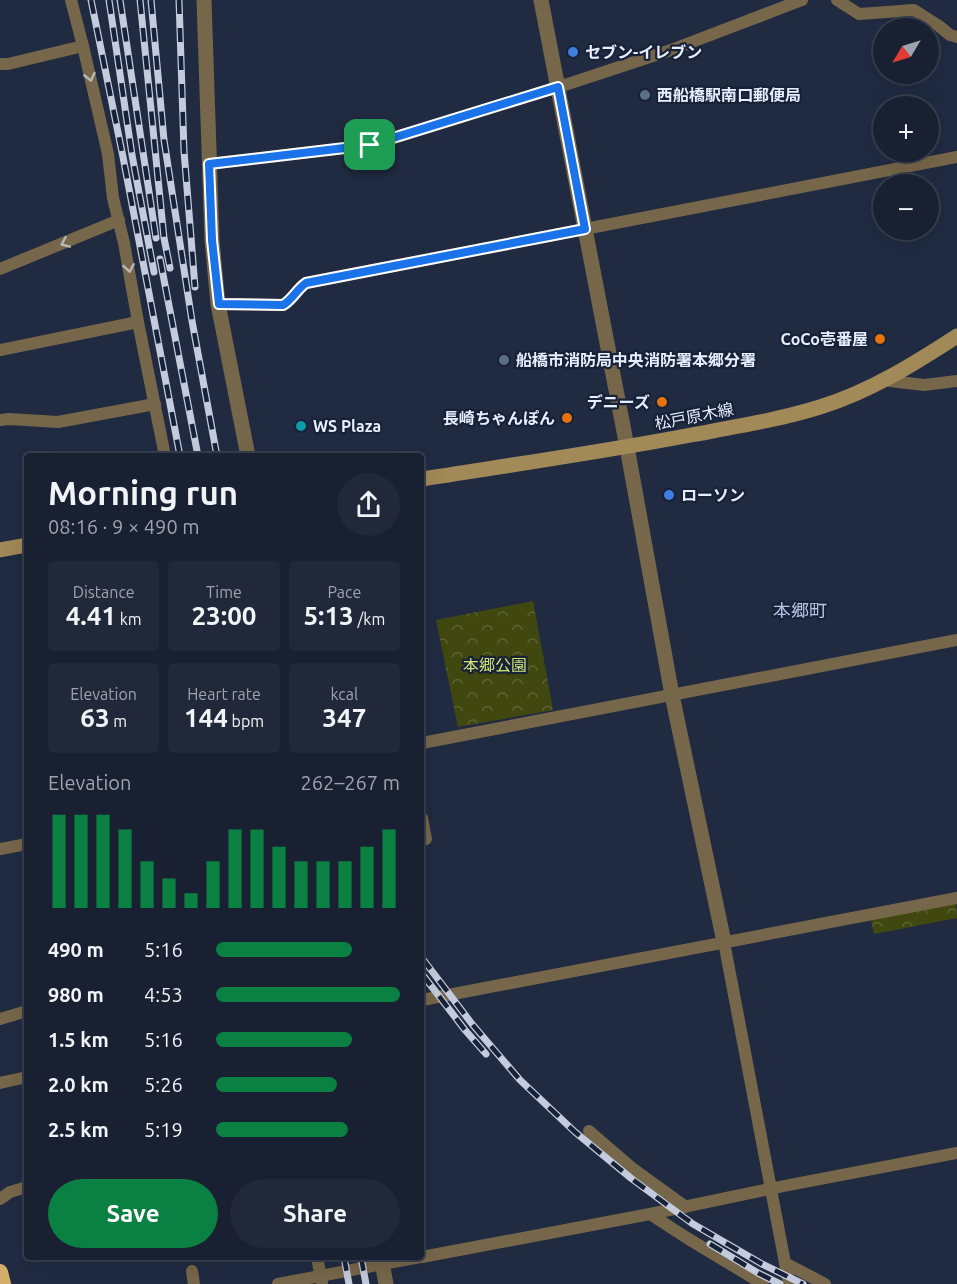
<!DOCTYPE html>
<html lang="en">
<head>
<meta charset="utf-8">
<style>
  body { margin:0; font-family:Ubuntu,"Noto Sans JP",sans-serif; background:#21283a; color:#f1f3f6; height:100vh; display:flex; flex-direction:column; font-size:22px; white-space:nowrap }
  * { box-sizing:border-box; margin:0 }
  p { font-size:20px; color:#9fa3ac }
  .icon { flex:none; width:33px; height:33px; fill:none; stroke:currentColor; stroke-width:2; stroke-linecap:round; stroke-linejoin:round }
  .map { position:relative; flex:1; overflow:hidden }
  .details { position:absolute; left:24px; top:453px; width:400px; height:807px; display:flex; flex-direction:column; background:#182032; border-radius:6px; box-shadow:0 6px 24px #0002,0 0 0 2px #363e4d }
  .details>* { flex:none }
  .needle { width:39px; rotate:232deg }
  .tools { position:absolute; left:873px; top:18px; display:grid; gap:12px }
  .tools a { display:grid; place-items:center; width:66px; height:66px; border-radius:50%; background:#182032; box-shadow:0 6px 24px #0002,0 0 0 2px #363e4d; font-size:30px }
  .pin { position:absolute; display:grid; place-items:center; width:51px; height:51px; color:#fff; margin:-26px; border-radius:12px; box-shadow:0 3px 9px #0006 }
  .round { display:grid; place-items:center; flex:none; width:63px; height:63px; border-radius:32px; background:#21283a }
  .headline { display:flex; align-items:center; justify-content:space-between; height:102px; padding:0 24px }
  h1 { font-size:33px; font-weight:700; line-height:45px }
  .figures { display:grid; grid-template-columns:repeat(3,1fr); gap:9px; height:102px; padding:6px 24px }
  .figures div { display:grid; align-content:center; border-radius:6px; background:#21283a; text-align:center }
  .figures b { font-size:26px; font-weight:700 }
  .figures small { font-size:16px; font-weight:400 }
  .figures p { font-size:16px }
  .chart { height:168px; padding:12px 24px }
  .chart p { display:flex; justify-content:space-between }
  .chart svg { width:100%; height:108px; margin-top:6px; stroke:#0b8043; stroke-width:6 }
  .action { display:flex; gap:12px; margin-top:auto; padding:12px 24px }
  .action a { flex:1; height:69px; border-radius:36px; background:#0b8043; color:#fff; font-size:24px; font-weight:700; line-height:69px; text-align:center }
  .action a+a { background:#21283a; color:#f1f3f6 }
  ul { padding:0 24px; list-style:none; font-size:20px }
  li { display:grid; grid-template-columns:96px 72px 1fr; align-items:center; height:45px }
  li i { height:15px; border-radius:8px; background:#0b8043 }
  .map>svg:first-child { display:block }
  .park { fill:url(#park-crowns) }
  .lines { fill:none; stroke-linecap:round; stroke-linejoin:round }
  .minor { stroke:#77674a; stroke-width:12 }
  .tertiary { stroke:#77674a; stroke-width:15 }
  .secondary { stroke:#a28958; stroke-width:15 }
  .trunk { stroke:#d2ae68; stroke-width:16 }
  .rail-casing { stroke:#c3cbdc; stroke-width:7 }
  .rail { stroke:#172138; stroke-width:4.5; stroke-dasharray:14; stroke-linecap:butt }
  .oneway { stroke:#bab8b6 }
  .route-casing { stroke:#fff; stroke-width:12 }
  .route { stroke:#1a73e8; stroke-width:8 }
  .shop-dot { fill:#3f7fe0; stroke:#172138; stroke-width:2 }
  .service-dot { fill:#5c6f8a; stroke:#172138; stroke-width:2 }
  .food-dot { fill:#e8710a; stroke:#172138; stroke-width:2 }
  .culture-dot { fill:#0f9aa8; stroke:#172138; stroke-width:2 }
  .labels { text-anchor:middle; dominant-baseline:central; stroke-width:4.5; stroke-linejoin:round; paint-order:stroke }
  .poi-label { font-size:16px; font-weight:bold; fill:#e6eefe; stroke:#172138; text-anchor:start }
  .street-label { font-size:16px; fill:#e6eefe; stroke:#172138 }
  .park-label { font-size:16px; fill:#d1e375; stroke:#172138 }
  .neighbourhood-label { font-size:18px; fill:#b7c5e4; stroke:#172138 }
</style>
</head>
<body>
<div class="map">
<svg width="957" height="1284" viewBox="0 0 957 1284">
  <defs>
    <pattern id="park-crowns" width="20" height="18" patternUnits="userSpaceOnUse" patternTransform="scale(1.5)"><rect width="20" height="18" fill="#41480f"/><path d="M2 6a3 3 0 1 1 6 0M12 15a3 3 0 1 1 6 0" fill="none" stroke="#5c6333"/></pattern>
  </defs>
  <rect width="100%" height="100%" fill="#202b42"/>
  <g class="park">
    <polygon points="533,601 553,710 458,727 436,620"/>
    <polygon points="956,903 957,918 874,934 871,920"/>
  </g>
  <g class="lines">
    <g class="minor">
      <polyline points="71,0 83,46 108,154 113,198 124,243 138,322 165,456"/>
      <polyline points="837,0 859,14 914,10 939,26 950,35 957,37"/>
      <polyline points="0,64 8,64 83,46"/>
      <polyline points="209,164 371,145 571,83 671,50 802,0"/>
      <polyline points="0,269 119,220"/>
      <path d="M 218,304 L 283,305 C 292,300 297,289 306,283 L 957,157"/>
      <polyline points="0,350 138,322"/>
      <polyline points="882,380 924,385 957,381"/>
      <polyline points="0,420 9,419 58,422 155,404"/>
      <polyline points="422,743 957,640"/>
      <polyline points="422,818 426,839"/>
      <polyline points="0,849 27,844"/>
      <polyline points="724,942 789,1284"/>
      <polyline points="422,1000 957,898"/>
      <polyline points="0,1019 27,1011"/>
      <polyline points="0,1083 27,1077"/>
      <polyline points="589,1131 632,1168 686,1207"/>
      <polyline points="0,1199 10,1192 27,1187"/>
      <polyline points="650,1214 687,1238 763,1284"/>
      <polyline points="317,1257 322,1283"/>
      <polyline points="422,1257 650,1214 784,1186 957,1153"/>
      <polyline points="785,1263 825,1284"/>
      <polyline points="192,1271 194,1284"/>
      <polyline points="278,1284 420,1257"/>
    </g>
    <g class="tertiary">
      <polyline points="204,0 212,240 218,304 248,456"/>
      <polyline points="541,0 627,447 672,695 724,942"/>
      <polyline points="381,1257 386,1284"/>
    </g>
    <g class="secondary">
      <path d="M 422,479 C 511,465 602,452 691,435 C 734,427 778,420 820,407 C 869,392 914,364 957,336"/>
      <polyline points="0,550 27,545"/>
    </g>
    <polyline class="trunk" points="0,1272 3,1284"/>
    <g class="rail-casing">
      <g id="rail">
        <polyline points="91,0 123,157 180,456"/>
        <polyline points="109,0 132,155 154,272"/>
        <polyline points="120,0 156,238"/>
        <polyline points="140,0 164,238 170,268"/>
        <polyline points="151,0 164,140 192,321 217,456"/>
        <polyline points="179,0 184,151 195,287"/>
        <polyline points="160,259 198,456"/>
        <polyline points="422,958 472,1024 520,1080 575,1132 632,1179 693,1224 762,1264 803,1284"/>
        <polyline points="422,974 465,1030 486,1054"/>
        <polyline points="710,1244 758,1273 780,1284"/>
        <polyline points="344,1257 349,1284"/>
        <polyline points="361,1257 366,1284"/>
      </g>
    </g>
    <use href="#rail" class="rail"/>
  </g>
  <defs><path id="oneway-chevron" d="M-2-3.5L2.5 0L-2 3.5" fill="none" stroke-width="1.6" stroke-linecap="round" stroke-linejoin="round" transform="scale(1.5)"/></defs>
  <g class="oneway">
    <use href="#oneway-chevron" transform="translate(90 77) rotate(77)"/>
    <use href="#oneway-chevron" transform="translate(65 243) rotate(157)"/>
    <use href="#oneway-chevron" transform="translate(129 268) rotate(80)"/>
  </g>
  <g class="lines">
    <g class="route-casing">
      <path id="route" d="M 558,87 L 585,229 L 306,283 C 297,289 292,300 283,305 L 219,304 L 212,240 L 209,164 L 370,145 Z"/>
    </g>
    <use href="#route" class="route"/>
  </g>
  <g class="shop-dot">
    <circle cx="573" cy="52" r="6"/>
    <circle cx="669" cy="495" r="6"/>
  </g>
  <g class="service-dot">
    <circle cx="645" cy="95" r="6"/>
    <circle cx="504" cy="360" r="6"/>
  </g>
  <g class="food-dot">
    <circle cx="880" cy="339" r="6"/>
    <circle cx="662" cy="402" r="6"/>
    <circle cx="567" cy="418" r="6"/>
  </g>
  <circle class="culture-dot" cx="301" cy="426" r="6"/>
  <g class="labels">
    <g class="poi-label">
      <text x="585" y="52">セブン-イレブン</text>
      <text x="657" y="95">西船橋駅南口郵便局</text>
      <text x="868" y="339" text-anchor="end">CoCo壱番屋</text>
      <text x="516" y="360">船橋市消防局中央消防署本郷分署</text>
      <text x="650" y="402" text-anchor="end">デニーズ</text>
      <text x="555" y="418" text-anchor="end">長崎ちゃんぽん</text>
      <text x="313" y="426">WS Plaza</text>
      <text x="681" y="495">ローソン</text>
    </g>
    <g class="street-label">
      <text transform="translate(694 416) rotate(-11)">松戸原木線</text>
    </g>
    <g class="park-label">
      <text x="495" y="665">本郷公園</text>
    </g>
    <g class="neighbourhood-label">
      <text x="800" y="610">本郷町</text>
    </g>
  </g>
</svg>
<div class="tools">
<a><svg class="needle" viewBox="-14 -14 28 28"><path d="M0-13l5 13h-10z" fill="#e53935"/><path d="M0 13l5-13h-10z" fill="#9fa3ac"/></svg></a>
<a>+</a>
<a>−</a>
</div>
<div class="pin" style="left:370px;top:145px;background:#1e9e55"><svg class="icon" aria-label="arrive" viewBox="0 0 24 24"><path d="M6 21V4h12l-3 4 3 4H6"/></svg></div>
<section class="details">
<div class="headline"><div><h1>Morning run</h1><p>08:16 · 9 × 490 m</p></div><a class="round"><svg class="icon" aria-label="share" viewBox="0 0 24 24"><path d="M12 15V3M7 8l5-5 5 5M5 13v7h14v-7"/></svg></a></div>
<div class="figures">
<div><p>Distance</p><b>4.41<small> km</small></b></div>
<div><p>Time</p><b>23:00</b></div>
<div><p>Pace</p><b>5:13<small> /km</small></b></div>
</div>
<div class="figures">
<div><p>Elevation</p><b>63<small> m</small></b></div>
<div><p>Heart rate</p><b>144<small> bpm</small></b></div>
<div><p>kcal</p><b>347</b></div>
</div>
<div class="chart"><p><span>Elevation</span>262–267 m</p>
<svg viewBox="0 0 160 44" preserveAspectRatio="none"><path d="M5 44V6M15 44V6M25 44V6M35 44V12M45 44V25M55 44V32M65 44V38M75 44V25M85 44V12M95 44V12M105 44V19M115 44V25M125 44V25M135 44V25M145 44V19M155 44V12"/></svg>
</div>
<ul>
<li><b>490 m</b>5:16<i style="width:74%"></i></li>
<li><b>980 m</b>4:53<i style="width:100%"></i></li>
<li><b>1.5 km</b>5:16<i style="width:74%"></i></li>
<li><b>2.0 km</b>5:26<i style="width:66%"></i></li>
<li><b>2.5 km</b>5:19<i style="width:72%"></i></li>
</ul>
<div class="action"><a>Save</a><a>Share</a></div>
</section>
</div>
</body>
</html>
